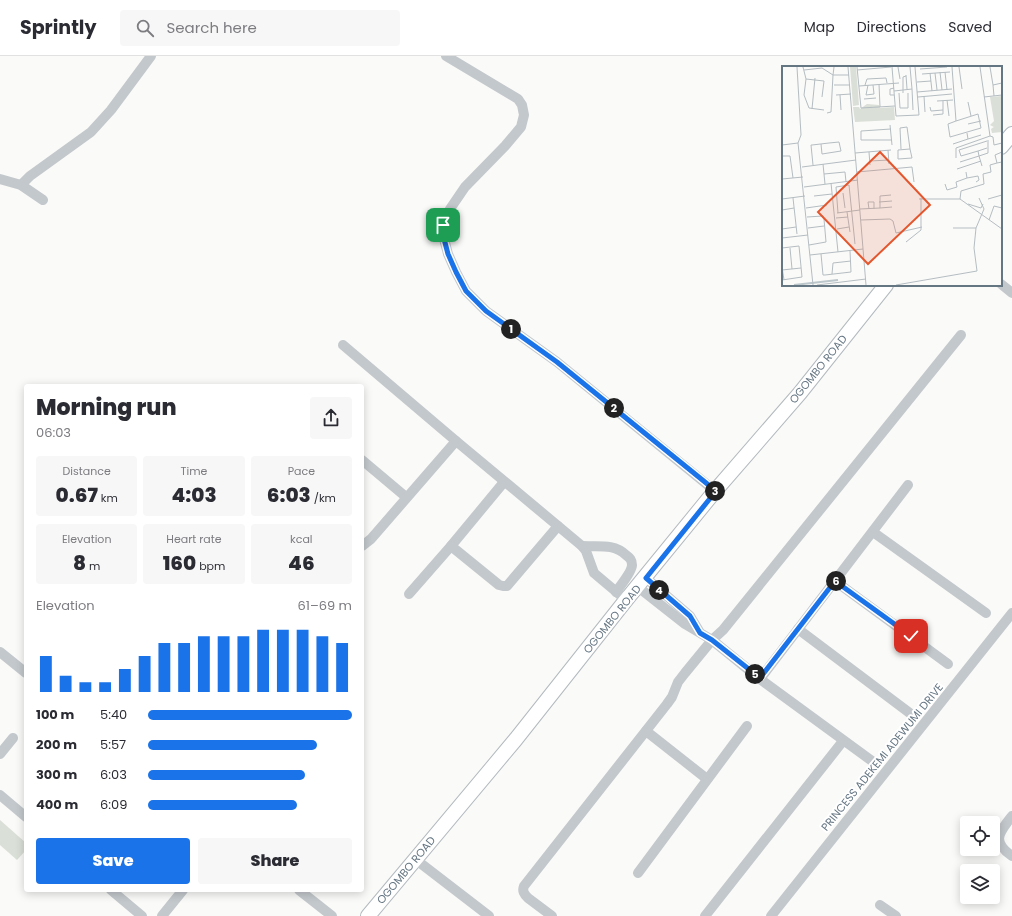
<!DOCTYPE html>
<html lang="en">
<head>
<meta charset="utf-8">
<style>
  body { margin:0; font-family:Poppins,sans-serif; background:#f7f7f7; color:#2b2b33; height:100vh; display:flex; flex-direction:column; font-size:15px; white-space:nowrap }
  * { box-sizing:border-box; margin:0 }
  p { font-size:13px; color:#7c7c81 }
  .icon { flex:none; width:22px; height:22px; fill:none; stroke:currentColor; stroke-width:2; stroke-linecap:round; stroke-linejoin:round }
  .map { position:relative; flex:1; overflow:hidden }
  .drawer { position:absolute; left:24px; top:328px; width:340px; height:508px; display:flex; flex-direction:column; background:#fff; border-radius:4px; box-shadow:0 2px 10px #0003 }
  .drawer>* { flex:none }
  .tools { position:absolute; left:960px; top:760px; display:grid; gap:8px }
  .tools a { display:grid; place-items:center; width:40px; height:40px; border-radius:4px; background:#fff; box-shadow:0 2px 10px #0003; font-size:20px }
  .pin { position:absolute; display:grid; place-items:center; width:34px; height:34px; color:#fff; margin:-17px; border-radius:8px; box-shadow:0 2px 6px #0006 }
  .km { position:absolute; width:20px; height:20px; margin:-10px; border-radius:50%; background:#222; color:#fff; font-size:11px; line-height:20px; text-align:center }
  .round { display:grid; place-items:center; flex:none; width:42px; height:42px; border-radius:4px; background:#f7f7f7 }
  .overview { display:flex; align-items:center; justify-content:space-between; height:68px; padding:0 12px }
  h1 { font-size:22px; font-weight:800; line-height:30px }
  .metrics { display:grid; grid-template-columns:repeat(3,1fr); gap:6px; height:68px; padding:4px 12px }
  .metrics div { display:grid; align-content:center; border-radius:4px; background:#f7f7f7; text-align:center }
  .metrics b { font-size:20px; font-weight:800 }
  .metrics small { font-size:11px; font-weight:400 }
  .metrics p { font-size:11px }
  .chart { height:112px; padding:8px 12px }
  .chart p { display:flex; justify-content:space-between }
  .chart svg { width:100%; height:72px; margin-top:4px; stroke:#1a73e8; stroke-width:6 }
  .primary-button { display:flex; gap:8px; margin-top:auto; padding:8px 12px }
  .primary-button a { flex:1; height:46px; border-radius:4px; background:#1a73e8; color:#fff; font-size:16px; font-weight:800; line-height:46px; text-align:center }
  .primary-button a+a { background:#f7f7f7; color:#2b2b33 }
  ul { padding:0 12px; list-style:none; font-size:13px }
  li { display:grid; grid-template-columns:64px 48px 1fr; align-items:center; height:30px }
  li i { height:10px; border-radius:5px; background:#1a73e8 }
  header { display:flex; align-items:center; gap:24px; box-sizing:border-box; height:56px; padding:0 20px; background:#fff; border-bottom:1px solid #e1e1e2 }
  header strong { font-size:19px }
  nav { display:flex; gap:22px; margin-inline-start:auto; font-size:14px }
  .search { width:280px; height:36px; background:#f7f7f7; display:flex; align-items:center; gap:10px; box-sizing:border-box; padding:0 14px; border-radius:4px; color:#7c7c81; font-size:15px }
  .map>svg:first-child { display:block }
  .green { fill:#dadfd7 }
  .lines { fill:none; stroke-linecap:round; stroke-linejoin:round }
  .secondary-casing { stroke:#b3babf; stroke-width:16 }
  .street { stroke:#c3c8cc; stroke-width:10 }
  .secondary { stroke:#fff; stroke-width:14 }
  .route-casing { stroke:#fff; stroke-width:8 }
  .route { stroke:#1a73e8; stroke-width:5 }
  .labels { text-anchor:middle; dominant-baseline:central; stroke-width:4; stroke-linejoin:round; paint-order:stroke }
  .street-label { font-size:11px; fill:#657683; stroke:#fff }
  .inset-river { fill:none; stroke:#bbc7cb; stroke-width:2 }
  .inset-road { fill:none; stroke:#b5bdc2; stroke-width:1 }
  .view { fill:#e4572e; fill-opacity:0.15; stroke:#e4572e; stroke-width:2 }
  .inset-edge { fill:none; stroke:#657683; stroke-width:2 }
</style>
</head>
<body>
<header>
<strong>Sprintly</strong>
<div class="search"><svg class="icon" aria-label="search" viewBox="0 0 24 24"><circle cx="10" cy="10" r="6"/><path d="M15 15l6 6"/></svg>Search here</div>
<nav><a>Map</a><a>Directions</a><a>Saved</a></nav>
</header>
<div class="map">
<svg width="1012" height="860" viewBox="0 0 1012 860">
  <rect width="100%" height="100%" fill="#fafaf8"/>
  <polygon class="green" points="0,764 26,787 26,794 17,804 0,789"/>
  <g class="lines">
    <g class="secondary-casing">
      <g id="secondary">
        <polyline points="1001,91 1012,78"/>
        <polyline points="368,860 516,683 626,544 715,435 800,337 886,229"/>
      </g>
    </g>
    <g class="street">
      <polyline points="446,0 518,43 522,49 524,59 521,71 505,90 465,131 450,153 443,169 443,179 448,198 456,216 466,235 486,255 557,306 715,435"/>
      <polyline points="0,123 21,129 43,144"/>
      <polyline points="21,129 30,120 91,76 111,54 151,0"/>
      <polyline points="1001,228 1012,237"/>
      <polyline points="343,289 456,385"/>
      <polyline points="362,404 406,441"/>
      <polyline points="504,426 451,490 499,529 503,530 507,530 558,470"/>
      <polyline points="873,476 986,557"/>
      <polyline points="362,490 371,483 456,385 582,490 586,495 594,517 626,544"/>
      <path d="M 582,490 C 597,491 614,487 626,499 C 630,502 632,504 632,509 C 632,516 620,530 616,536"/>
      <polyline points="646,522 690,560 699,575"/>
      <polyline points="835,525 948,608"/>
      <polyline points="638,531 685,568 712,584 760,623 872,705"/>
      <polyline points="409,538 451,490"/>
      <polyline points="798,573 911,658"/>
      <polyline points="0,596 26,617"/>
      <polyline points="760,623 908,429"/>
      <polyline points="646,675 707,723"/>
      <polyline points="0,698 13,682"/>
      <polyline points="0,739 26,761"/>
      <path d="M 1012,760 C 999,777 991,785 1012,800"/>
      <polyline points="415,803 489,860"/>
      <polyline points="638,817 747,670"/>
      <polyline points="111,834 142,860"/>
      <polyline points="299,834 332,860"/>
      <polyline points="880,849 896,860"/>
      <polyline points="162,860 183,834"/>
      <path d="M 552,860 L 528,842 C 524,838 522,835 524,830 L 667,648 L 672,641 L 678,626 L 685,617 L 712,584 L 723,574 L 961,279"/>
      <polyline points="705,860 843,685"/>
      <polyline points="771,860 1012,557"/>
    </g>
    <use href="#secondary" class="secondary"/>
  </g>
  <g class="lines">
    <g class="route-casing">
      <polyline id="route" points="443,169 443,179 448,198 456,216 466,235 486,255 557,306 716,435 646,522 690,560 700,577 712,584 760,622 835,525 911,580"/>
    </g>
    <use href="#route" class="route"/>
  </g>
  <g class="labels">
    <g class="street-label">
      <text transform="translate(818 313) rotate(-51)">OGOMBO ROAD</text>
      <text transform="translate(612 563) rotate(-51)">OGOMBO ROAD</text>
      <text transform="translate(882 701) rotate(-51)">PRINCESS ADEKEMI ADEWUMI DRIVE</text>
      <text transform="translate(406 814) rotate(-50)">OGOMBO ROAD</text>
    </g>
  </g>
  <g transform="translate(782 10)">
    <rect width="220" height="220" fill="#fafaf8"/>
    <path d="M 68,1 L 74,1 L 77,39 L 71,40 ZM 220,30 L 220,66 L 210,67 L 209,63 L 212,61 L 208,59 L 212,55 L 208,31 ZM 85,38 L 97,39 L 98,42 L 112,41 L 113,54 L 73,56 L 71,41 L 77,41 L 78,43 Z" fill="#dadfd7"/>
    <path class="inset-river" d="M 12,219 L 56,214"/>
    <path class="inset-road" d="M 15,1 L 19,69 L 16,77M 21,1 L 24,13 L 22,29 L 27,42 L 42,44M 52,1 L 51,9 L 67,9M 66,1 L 84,219M 75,1 L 79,42 L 113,40M 110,1 L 114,50 L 137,49 L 133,1M 116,1 L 118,13M 170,1 L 174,55 L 196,48 L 199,62 L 168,71 L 166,58 L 174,55M 177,1 L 180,23M 208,1 L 211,19M 138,3 L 165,1M 22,4 L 40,2 L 51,9 L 49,46 L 45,47M 75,4 L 109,1M 158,6 L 160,24M 163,6 L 165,24M 148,7 L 150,25M 153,7 L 155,24M 140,8 L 168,6M 124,9 L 125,23M 24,13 L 42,15 L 40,31M 135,16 L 149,15M 97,18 L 98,41M 52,19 L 68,19M 83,19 L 85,13 L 104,12 L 105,17M 86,19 L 84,29 L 92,28 L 91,19M 77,20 L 117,17M 112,22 L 108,23 L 108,29 L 112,29M 130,23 L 131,44M 112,25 L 130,23 L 128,1M 135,26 L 170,23M 117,27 L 118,42 L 126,42 L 126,27M 121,27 L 121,11 L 124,10M 54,29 L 69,28M 58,29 L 59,44M 142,30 L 143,46M 212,30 L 211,19 L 220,17M 136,31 L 170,28M 202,31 L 220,29M 82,33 L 94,32M 165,34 L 167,50M 155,35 L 171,34M 186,36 L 189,50M 148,41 L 149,45 L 161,44M 30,43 L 33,12M 151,49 L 161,48 L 161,35M 186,58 L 199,55M 108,59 L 110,79M 109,63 L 79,65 L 79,74 L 109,74M 185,67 L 186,73 L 199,69M 208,70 L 211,71 L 212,79 L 220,77M 16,77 L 31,219M 171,78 L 186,73M 0,79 L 16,77M 119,83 L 118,62 L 125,61 L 128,83 L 130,92 L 116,93 L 116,84 L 128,83M 106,84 L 107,98M 196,85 L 179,90 L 177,84 L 205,75M 87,86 L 88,99M 220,86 L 213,89 L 215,97 L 220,96M 73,87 L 109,84M 0,90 L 8,90 L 11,112M 174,92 L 174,82 L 208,70 L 198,1M 88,95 L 107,94M 178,96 L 197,90 L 196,85 L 205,82M 41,98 L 43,118M 31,99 L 29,79 L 30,79 L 47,77 L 57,76 L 59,85 L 40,88 L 39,78M 200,100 L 197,90 L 206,87 L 206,74M 20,101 L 74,94M 175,103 L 199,95M 75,106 L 130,101 L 132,116M 184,106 L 185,112 L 196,110 L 197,114 L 194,116M 42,108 L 63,106 L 64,116M 0,113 L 21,111M 49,117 L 56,186M 163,118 L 165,124 L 175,121 L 174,116 L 185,112M 22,121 L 76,114M 61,127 L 63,142M 32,130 L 50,128M 11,132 L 15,168M 0,133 L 23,130M 137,133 L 178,133 L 220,163M 178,133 L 179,125 L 202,118 L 201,108 L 209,106 L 208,99 L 215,97M 206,133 L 220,129M 97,136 L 110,135M 186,138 L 199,142 L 201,138M 24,142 L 45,139M 98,142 L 110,141M 78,143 L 98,142 L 98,130 L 109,129M 87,143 L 86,136 L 92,136 L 92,143M 0,144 L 12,142M 65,146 L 68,166M 55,147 L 78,144M 56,147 L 54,121 L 67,119 L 73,178M 25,151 L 41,150 L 42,153 L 44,176 L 27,179M 54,152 L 66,151M 79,154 L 108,153 L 111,155 L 114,167 L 140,161M 207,154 L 212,140 L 220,142M 26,162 L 42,160M 171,162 L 194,162M 0,163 L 14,161M 55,163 L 67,161M 0,172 L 26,169M 124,176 L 139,164 L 139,132M 0,182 L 17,180 L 20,211 L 0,214M 8,182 L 10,203M 39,188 L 41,209 L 43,209 L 69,206 L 68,185M 28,189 L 81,183M 0,201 L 2,214M 0,204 L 19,202M 50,208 L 51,197 L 69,195M 35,219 L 84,213M 114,219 L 195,205 L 192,182 L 194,162 L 202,143 L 197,132"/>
    <path class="view" d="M 98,86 L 148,139 L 86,198 L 36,146 Z"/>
    <rect width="220" height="220" class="inset-edge"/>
  </g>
</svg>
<div class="tools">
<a><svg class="icon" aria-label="locate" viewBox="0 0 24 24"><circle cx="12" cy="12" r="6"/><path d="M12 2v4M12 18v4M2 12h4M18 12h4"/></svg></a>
<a><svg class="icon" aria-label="layers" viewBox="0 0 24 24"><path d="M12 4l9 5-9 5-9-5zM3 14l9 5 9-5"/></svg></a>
</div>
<div class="pin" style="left:443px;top:169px;background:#1e9e55"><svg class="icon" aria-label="arrive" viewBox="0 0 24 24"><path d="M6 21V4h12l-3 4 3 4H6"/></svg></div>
<div class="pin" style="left:911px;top:580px;background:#d93025"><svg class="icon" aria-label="check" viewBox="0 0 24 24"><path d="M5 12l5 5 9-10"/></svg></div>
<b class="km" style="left:511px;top:273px">1</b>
<b class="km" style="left:614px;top:352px">2</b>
<b class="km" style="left:715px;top:435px">3</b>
<b class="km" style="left:659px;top:534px">4</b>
<b class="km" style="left:755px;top:618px">5</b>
<b class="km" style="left:836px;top:525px">6</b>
<section class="drawer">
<div class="overview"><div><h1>Morning run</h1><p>06:03</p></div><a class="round"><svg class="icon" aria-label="share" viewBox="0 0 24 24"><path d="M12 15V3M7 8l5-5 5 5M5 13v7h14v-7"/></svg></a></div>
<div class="metrics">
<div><p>Distance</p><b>0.67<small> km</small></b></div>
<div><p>Time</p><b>4:03</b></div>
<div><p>Pace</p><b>6:03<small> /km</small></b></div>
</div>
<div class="metrics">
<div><p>Elevation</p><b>8<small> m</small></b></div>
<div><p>Heart rate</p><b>160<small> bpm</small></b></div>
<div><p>kcal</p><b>46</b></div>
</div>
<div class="chart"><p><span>Elevation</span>61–69 m</p>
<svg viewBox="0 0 160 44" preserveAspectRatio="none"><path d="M5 44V22M15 44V34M25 44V38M35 44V38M45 44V30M55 44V22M65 44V14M75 44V14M85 44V10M95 44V10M105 44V10M115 44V6M125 44V6M135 44V6M145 44V10M155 44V14"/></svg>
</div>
<ul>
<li><b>100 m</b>5:40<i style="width:100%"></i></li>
<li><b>200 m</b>5:57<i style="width:83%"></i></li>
<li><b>300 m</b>6:03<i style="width:77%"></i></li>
<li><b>400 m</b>6:09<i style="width:73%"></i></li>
</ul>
<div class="primary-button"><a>Save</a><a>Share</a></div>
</section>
</div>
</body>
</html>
